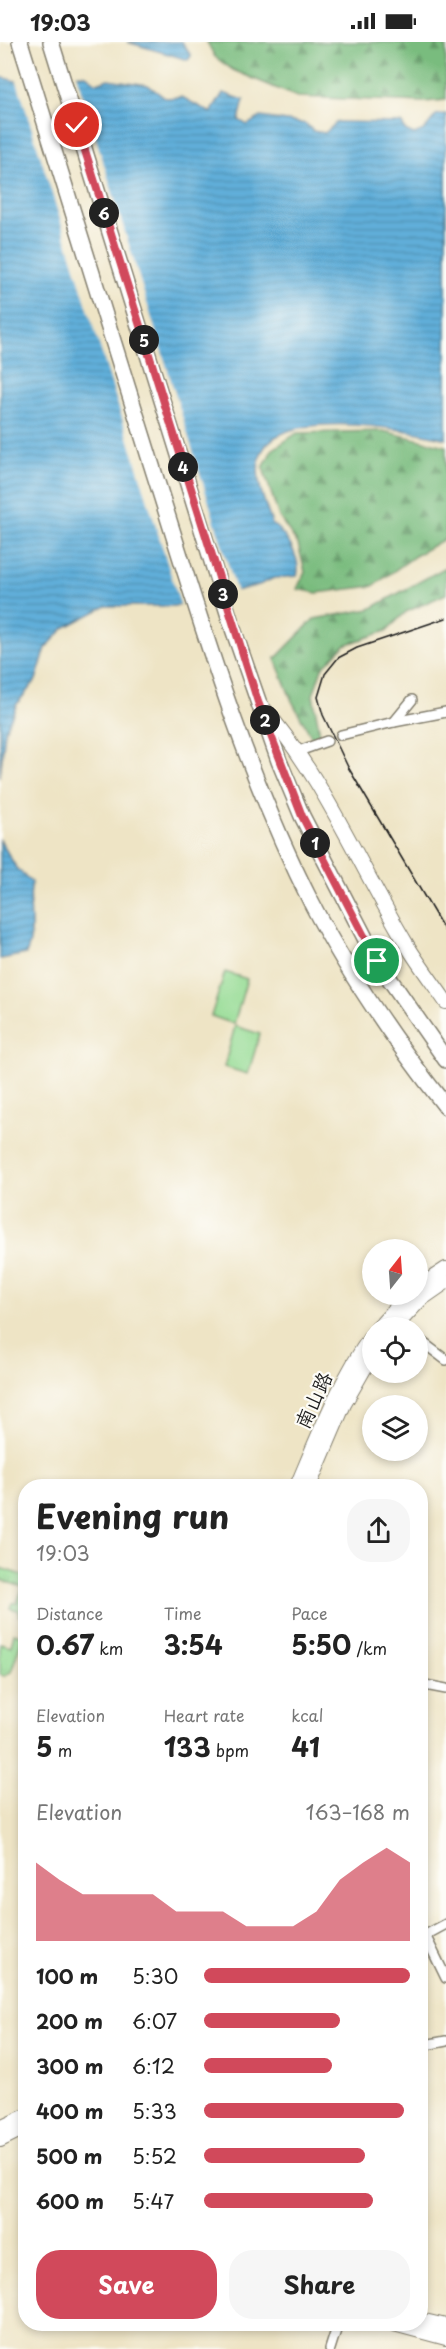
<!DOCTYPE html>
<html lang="en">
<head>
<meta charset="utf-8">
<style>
  body { margin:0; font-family:"Playpen Sans","LXGW WenKai TC",sans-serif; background:#f6f6f6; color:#222; height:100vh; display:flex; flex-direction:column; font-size:22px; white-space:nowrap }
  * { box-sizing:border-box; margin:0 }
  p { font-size:20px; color:#767676 }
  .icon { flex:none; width:33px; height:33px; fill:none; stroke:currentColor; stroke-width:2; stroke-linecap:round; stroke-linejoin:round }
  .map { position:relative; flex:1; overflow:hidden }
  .panel { position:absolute; left:18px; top:1437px; width:410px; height:852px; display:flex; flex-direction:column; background:#fff; border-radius:24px; box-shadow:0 3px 9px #0003 }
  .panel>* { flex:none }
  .needle { width:39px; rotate:17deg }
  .buttons { position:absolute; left:362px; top:1197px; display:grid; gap:12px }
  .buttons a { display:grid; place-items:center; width:66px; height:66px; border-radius:50%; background:#fff; box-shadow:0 3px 9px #0003; font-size:30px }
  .pin { position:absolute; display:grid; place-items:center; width:51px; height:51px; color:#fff; margin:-26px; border:3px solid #fff; border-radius:50%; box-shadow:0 2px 6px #0007 }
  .km { position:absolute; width:30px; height:30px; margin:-15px; border-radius:50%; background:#222; color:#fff; font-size:16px; line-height:30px; text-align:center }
  .round { display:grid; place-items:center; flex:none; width:63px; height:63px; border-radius:24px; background:#f6f6f6 }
  .headline { display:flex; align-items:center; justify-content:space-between; height:102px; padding:0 18px }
  h1 { font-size:33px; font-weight:700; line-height:45px }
  .figures { display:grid; grid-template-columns:repeat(3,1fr); gap:9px; height:102px; padding:6px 18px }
  .figures div { display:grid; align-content:center }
  .figures b { font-size:26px; font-weight:700 }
  .figures small { font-size:16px; font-weight:400 }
  .figures p { font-size:16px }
  .chart { height:168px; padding:12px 18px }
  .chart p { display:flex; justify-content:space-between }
  .chart svg { width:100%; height:108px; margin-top:6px; fill:#d1495b; opacity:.7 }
  .action { display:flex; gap:12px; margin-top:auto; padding:12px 18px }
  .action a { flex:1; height:69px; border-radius:24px; background:#d1495b; color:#fff; font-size:24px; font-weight:700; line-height:69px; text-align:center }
  .action a+a { background:#f6f6f6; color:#222 }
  ul { padding:0 18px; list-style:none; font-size:20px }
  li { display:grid; grid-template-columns:96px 72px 1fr; align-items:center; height:45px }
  li i { height:15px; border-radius:8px; background:#d1495b }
  .status { display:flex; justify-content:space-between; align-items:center; height:42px; padding:0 30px; background:#fff; direction:ltr }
  .status svg { height:16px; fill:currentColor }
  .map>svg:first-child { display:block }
  .grass { fill:url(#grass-tufts); stroke:#5a7c58; stroke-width:1.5 }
  .forest { fill:url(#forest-firs); stroke:#4a6c4d; stroke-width:1.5 }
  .pitch { fill:#97dc95; stroke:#5a7c58; stroke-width:1.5 }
  .water { fill:url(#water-rules); stroke:#3e667b; stroke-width:1.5 }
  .pier { fill:#eee4c5 }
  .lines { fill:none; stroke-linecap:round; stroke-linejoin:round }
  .street-casing { stroke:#858070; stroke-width:12 }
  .secondary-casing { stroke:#858070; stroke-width:16 }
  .primary-casing { stroke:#858070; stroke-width:18 }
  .street { stroke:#fff; stroke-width:9 }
  .secondary { stroke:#fff; stroke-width:14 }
  .primary { stroke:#fff; stroke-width:15 }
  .tram { stroke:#1c1c1c; stroke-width:1.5 }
  .route-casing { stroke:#fff; stroke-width:12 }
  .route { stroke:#d1495b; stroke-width:8 }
  .labels { text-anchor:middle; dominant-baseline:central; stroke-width:4.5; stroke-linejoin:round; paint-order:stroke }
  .street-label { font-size:20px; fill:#1c1c1c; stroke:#fdfcf7 }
</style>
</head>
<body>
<div class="status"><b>19:03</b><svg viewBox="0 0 49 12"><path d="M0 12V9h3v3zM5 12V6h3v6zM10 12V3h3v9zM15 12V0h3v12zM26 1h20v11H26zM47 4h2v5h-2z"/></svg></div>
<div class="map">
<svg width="446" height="2307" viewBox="0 0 446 2307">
  <defs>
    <pattern id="grass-tufts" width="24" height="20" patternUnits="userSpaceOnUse" patternTransform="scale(1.5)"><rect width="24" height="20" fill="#97dc95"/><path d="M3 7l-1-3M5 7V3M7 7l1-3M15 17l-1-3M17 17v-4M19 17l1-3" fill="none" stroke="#82bc80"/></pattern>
    <pattern id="forest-firs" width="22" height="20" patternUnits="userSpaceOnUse" patternTransform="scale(1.5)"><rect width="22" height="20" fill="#79bc7e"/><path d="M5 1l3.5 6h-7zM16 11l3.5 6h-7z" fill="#629866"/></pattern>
    <pattern id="water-rules" width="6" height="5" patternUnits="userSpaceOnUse" patternTransform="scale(1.5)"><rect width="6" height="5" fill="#60afda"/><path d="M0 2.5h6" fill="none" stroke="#4e8eb0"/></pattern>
  </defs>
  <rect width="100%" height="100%" fill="#fdfcf7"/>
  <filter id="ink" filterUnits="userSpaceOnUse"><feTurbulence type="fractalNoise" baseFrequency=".0167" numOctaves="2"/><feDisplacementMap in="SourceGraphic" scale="12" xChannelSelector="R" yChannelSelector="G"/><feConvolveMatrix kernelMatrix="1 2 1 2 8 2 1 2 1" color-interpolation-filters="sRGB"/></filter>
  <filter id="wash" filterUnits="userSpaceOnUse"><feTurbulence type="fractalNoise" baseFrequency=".008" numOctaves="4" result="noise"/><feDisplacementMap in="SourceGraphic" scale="24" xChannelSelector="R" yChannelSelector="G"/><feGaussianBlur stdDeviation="1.35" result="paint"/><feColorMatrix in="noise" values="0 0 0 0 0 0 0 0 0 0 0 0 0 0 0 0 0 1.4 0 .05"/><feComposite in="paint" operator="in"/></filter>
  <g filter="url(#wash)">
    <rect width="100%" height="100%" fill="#eee4c5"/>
    <g class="grass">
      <polygon points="0,1526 25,1534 25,1575 19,1574 18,1568 10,1566 12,1561 17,1561 23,1545 0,1538"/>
      <polygon points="14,1591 23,1594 11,1630 5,1634 0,1633 0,1601 11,1604"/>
    </g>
    <g class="forest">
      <polygon points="207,0 446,0 446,58 424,60 297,55 233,28 215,15"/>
      <polygon points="383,389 446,404 446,496 415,514 373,544 317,551 297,547 305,530 298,502 279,475 263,426 272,408 297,391"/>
      <polygon points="446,525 446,552 406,570 386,589 345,603 322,626 313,653 320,692 312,696 292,659 275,617 314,577 370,567"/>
    </g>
    <g class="pitch">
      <polygon points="225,930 247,937 234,982 211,974"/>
      <polygon points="235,984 260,992 248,1032 224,1025"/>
    </g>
    <g class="water">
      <polygon points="127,0 182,0 191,14 188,18"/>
      <path d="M 81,32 L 86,33 L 97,41 L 108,37 L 148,43 L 165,56 L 182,55 L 211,71 L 223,51 L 244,58 L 239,78 L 247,83 L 261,75 L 306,82 L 313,89 L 325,91 L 337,80 L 402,81 L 405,88 L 414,92 L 424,88 L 436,73 L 446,72 L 446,397 C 407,387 269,361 259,419 C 255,440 266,463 272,482 C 286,492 302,517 297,534 L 274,536 L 259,543 L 174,564 L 106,564 L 64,586 L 46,606 L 36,638 L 17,662 L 5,689 L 0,735 L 0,35 L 16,39 Z"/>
      <path d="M 0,798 L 17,827 L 32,840 C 26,864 37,888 26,912 L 0,917 Z"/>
    </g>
    <polygon class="pier" points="75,29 237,551 181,565 16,36"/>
  </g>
  <g filter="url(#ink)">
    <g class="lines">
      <g class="street-casing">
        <g id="street">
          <polyline points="394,680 412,658"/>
          <polyline points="341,693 394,680 446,670"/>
          <polyline points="296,710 327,699"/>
          <polyline points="417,1296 446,1318"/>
          <polyline points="420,1642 446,1647"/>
          <polyline points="425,1893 446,1936"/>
          <polyline points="420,1896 446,1882"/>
          <polyline points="420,2004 446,1999"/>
          <polyline points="330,2307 338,2282"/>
        </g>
      </g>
      <g class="secondary-casing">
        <g id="secondary">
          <path d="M 260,662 C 324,735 358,822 407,903 C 419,923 433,941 446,960"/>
          <polyline points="417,1246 446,1227"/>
          <polyline points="378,1286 409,1252"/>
          <polyline points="394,1286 420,1258 446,1240"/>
          <path d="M 297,1444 C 319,1392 339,1340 372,1293"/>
          <polyline points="309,1444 344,1362 372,1313"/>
          <polyline points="0,2086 26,2074"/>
          <polyline points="0,2098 26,2085"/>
          <polyline points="420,2278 446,2284"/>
          <polyline points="394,2282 446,2296"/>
        </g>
      </g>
      <g class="primary-casing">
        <g id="primary">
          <path d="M 20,0 C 63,140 108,281 151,421 C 198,570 241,722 312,862 C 349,934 396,1001 446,1065"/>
          <polyline points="51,0 232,584 279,719 302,774 377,919 446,1018"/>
        </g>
      </g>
      <use href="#street" class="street"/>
      <use href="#secondary" class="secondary"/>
      <use href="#primary" class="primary"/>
      <polyline class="tram" points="446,576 357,606 338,616 325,632 318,655 323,673 348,725 446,891"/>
    </g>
  </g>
  <g class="lines" filter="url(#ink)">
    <g class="route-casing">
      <polyline id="route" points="77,83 258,660 302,774 377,919"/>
    </g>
    <use href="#route" class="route"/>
  </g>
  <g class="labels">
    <g class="street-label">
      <text transform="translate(313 1358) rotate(-65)">南山路</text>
    </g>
  </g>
</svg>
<div class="buttons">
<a><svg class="needle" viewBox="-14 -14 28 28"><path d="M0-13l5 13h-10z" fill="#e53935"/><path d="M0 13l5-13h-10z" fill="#767676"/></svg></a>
<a><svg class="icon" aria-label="locate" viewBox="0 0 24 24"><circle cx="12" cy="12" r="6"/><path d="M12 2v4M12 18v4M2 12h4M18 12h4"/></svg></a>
<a><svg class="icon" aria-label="layers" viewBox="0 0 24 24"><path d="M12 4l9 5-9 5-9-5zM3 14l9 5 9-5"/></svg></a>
</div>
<div class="pin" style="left:377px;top:919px;background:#1e9e55"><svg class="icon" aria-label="arrive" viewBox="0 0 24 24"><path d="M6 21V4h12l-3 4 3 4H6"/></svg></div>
<div class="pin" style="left:77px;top:83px;background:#d93025"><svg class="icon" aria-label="check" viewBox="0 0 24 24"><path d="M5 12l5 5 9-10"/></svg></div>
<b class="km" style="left:315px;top:801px">1</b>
<b class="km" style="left:265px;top:678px">2</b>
<b class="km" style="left:223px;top:552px">3</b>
<b class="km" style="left:183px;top:425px">4</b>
<b class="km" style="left:144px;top:298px">5</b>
<b class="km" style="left:104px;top:171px">6</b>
<section class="panel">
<div class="headline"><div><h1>Evening run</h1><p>19:03</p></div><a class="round"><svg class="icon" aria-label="share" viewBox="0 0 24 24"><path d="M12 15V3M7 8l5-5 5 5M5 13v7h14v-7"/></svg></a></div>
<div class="figures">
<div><p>Distance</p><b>0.67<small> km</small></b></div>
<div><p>Time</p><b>3:54</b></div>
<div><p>Pace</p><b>5:50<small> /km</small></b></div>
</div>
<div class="figures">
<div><p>Elevation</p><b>5<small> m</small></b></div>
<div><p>Heart rate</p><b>133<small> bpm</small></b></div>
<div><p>kcal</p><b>41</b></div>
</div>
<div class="chart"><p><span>Elevation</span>163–168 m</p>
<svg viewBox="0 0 160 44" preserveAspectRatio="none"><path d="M0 44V12L10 19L20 25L30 25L40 25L50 25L60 32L70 32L80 32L90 38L100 38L110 38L120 32L130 19L140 12L150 6L160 12V44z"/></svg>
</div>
<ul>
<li><b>100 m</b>5:30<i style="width:100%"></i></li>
<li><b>200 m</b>6:07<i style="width:66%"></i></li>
<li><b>300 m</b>6:12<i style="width:62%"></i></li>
<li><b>400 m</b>5:33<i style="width:97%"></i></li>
<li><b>500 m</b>5:52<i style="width:78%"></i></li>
<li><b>600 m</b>5:47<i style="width:82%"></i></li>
</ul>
<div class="action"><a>Save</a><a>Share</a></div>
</section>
</div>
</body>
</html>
